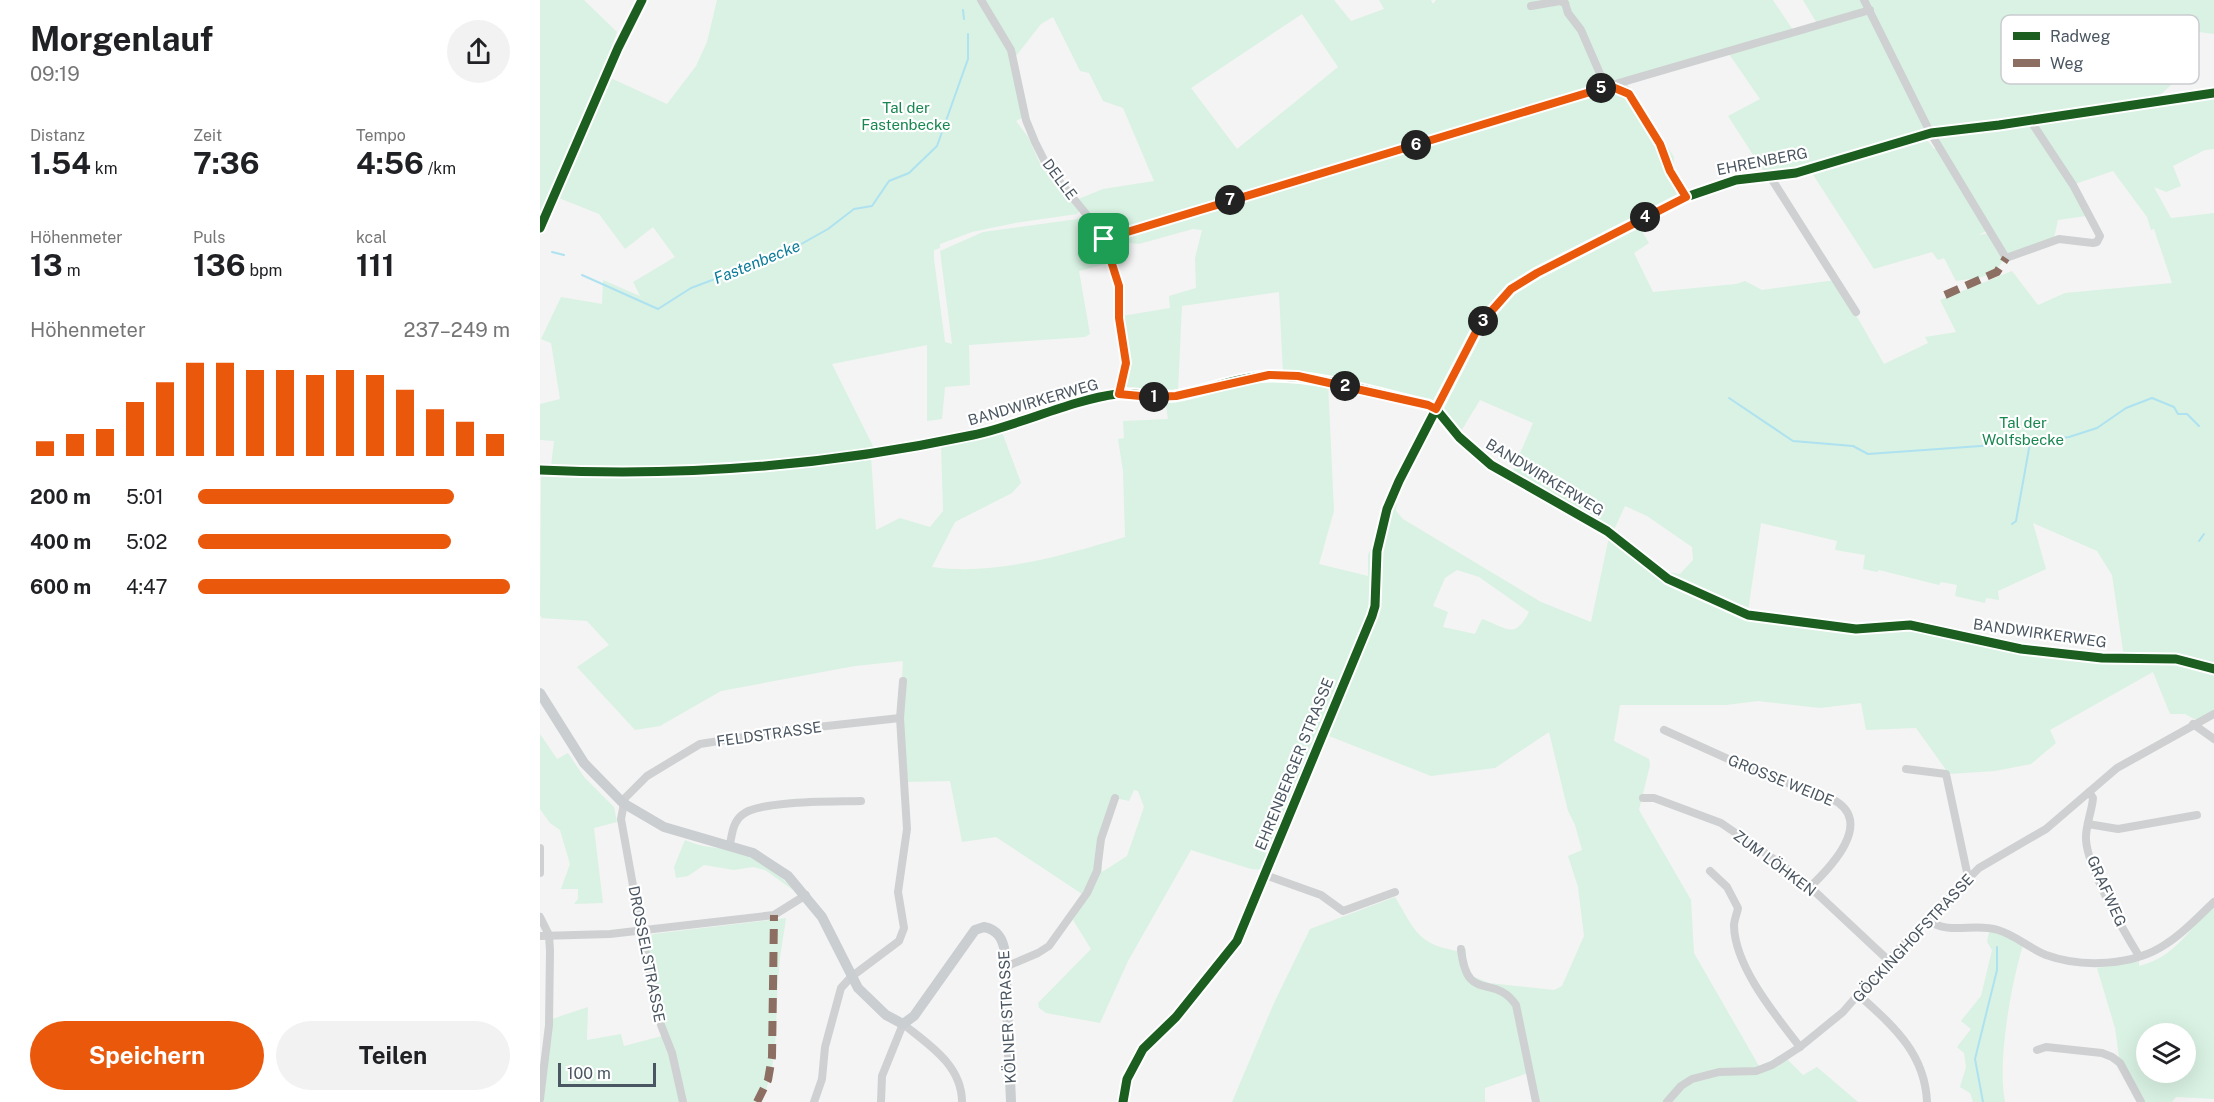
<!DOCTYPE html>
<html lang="de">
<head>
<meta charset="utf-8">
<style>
  body { margin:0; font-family:"Public Sans",sans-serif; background:#f2f2f2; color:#202124; height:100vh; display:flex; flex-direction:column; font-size:22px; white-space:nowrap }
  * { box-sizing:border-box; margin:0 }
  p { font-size:20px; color:#757577 }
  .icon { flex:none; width:33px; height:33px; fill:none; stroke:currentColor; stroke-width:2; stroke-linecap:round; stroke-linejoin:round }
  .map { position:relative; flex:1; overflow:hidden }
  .sheet { display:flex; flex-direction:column; background:#fff; width:540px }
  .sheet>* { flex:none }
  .buttons { position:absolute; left:1596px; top:1023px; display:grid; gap:12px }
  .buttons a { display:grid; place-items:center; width:60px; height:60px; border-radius:50%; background:#fff; box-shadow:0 6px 24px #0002; font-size:30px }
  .scale { position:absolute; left:18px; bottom:15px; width:98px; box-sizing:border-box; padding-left:6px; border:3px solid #4a5661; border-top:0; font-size:16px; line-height:21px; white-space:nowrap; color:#4a5661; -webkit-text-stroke:4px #fff; paint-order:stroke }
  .pin { position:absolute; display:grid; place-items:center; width:51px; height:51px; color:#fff; margin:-26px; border-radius:12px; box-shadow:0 3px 9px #0006 }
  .km { position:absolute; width:30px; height:30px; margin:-15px; border-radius:50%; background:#222; color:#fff; font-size:16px; line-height:30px; text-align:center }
  .round { display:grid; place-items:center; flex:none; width:63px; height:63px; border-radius:32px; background:#f2f2f2 }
  .summary { display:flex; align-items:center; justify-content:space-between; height:102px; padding:0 30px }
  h1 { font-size:33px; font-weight:700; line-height:45px }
  .metrics { display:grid; grid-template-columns:repeat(3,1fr); gap:9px; height:102px; padding:6px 30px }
  .metrics div { display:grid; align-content:center }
  .metrics b { font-size:30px; font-weight:700 }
  .metrics small { font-size:16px; font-weight:400 }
  .metrics p { font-size:16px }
  .chart { height:168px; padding:12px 30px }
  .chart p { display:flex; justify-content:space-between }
  .chart svg { width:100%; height:108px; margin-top:6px; stroke:#ea580c; stroke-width:6 }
  .action { display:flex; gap:12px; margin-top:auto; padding:12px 30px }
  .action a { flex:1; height:69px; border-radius:36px; background:#ea580c; color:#fff; font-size:24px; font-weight:700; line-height:69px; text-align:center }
  .action a+a { background:#f2f2f2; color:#202124 }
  ul { padding:0 30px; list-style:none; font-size:20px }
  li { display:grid; grid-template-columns:96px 72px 1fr; align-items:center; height:45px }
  li i { height:15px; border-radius:8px; background:#ea580c }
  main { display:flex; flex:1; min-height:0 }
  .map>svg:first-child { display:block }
  .green { fill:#d9f2e3; fill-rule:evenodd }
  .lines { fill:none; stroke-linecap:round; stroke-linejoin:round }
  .stream { stroke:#aee2f0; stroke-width:2 }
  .minor { stroke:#ced0d2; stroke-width:8 }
  .major { stroke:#caced1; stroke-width:10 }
  .quiet { stroke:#8d6e63; stroke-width:8; stroke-dasharray:15 8; stroke-linecap:butt }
  .cycleway-casing { stroke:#fff; stroke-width:13 }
  .cycleway { stroke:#1b5e20; stroke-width:9 }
  .route-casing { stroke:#fff; stroke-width:12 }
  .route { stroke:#ea580c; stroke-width:8 }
  .labels { text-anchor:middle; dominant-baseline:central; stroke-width:4.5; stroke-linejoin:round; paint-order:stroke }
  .park-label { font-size:15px; fill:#17864f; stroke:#fff }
  .street-label { font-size:15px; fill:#4a5661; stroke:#fff }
  .water-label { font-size:16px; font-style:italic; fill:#0c7c9b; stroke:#fff }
  .key { fill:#fff; stroke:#c9ccd0; stroke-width:1.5 }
  .key-label { font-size:16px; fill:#4a5661 }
</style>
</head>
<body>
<main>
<section class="sheet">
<div class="summary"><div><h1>Morgenlauf</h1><p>09:19</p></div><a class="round"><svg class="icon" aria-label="share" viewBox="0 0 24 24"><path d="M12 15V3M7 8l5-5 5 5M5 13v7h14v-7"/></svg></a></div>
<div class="metrics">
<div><p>Distanz</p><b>1.54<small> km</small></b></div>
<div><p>Zeit</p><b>7:36</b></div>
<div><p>Tempo</p><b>4:56<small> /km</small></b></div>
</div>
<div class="metrics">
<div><p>Höhenmeter</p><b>13<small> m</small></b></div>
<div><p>Puls</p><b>136<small> bpm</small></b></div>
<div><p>kcal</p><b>111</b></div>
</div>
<div class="chart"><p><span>Höhenmeter</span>237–249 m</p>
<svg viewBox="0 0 160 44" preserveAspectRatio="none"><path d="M5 44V38M15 44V35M25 44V33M35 44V22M45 44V14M55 44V6M65 44V6M75 44V9M85 44V9M95 44V11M105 44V9M115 44V11M125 44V17M135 44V25M145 44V30M155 44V35"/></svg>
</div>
<ul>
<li><b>200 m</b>5:01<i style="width:82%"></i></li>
<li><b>400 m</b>5:02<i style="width:81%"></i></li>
<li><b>600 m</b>4:47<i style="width:100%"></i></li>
</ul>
<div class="action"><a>Speichern</a><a>Teilen</a></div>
</section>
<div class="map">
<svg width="1674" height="1102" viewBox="0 0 1674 1102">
  <rect width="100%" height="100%" fill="#f4f4f4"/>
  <g class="green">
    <path d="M 0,0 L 44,0 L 77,32 L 62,74 L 127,104 L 156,66 L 167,42 L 177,0 L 794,0 L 811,21 L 844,9 L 839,0 L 891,0 L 893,4 L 896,0 L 1233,0 L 1255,33 L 1279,27 L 1263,0 L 1674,0 L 1674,34 L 1659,32 L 1642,36 L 1639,56 L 1644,73 L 1617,98 L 1674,96 L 1674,149 L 1665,150 L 1633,166 L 1641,186 L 1626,192 L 1614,187 L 1631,218 L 1674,213 L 1674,711 L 1656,720 L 1645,714 L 1630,714 L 1613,672 L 1510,730 L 1516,743 L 1491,764 L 1455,771 L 1409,774 L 1376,728 L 1326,730 L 1321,703 L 1280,708 L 1218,701 L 1186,705 L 1080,705 L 1074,741 L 1109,759 L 1110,765 L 1099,810 L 1151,900 L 1154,953 L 1219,1066 L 1243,1055 L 1263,1075 L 1277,1067 L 1318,1102 L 994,1102 L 988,1073 L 945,1088 L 945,1102 L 692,1102 L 734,1003 L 770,929 L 855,897 C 875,930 877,944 917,951 L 918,948 L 926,949 L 926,966 L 932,976 L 949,983 L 1014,990 L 1022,986 L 1044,936 L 1038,887 L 1028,856 L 1042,850 L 1035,825 L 1028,811 L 1009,732 L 955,768 L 891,776 L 789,736 L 726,870 L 711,869 L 651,850 L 588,961 L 560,1023 L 506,1013 L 499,1008 L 498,1003 L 551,949 L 533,920 L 545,896 L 456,837 L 422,842 L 410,781 L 365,782 L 360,716 L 363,661 L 315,666 L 181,691 L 120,726 L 95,730 L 37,667 L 69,645 L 47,621 L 2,618 L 0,615 L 1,474 L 104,471 L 11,466 L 14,441 L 0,440 L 0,404 L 20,399 L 11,343 L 1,339 L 21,297 L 62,304 L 63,280 L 100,296 L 93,282 L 135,257 L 113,227 L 85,249 L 59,214 L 19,198 L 0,215 ZM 762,14 L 798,67 L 697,149 L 651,88 ZM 513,17 L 540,71 L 549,73 L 563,101 L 583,108 L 614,181 L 563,189 L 536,200 L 568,241 L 599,244 L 653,229 L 662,230 L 655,258 L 656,288 L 629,296 L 630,308 L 582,316 L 588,368 L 586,390 L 615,395 L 638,391 L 642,306 L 739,292 L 743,374 L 733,379 L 625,399 L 628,419 L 583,421 L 584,438 L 578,439 L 583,471 L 585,537 C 523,555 457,576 392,567 L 415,522 L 472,493 L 481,483 L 462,432 L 401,443 L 403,511 L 390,527 L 360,518 L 336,530 L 331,456 L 335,450 L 292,364 L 387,345 L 387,421 L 402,419 L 405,387 L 430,385 L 429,345 L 545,337 L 550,334 L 539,271 L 570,263 L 561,243 L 545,218 L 443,232 L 400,251 L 412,344 L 405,342 L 394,259 L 394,250 L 400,248 L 400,244 L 432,232 L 475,223 L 537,214 L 540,210 L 502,168 L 488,137 L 476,121 L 484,117 L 472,61 L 501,24 ZM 1189,54 L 1220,99 L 1188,116 L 1226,175 L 1273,167 L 1390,132 L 1487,120 L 1532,185 L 1573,171 L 1607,217 L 1611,230 L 1614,229 L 1632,283 L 1525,293 L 1498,305 L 1472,271 L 1400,300 L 1416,332 L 1385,337 L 1388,343 L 1344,364 L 1296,280 L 1222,290 L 1205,281 L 1196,284 L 1113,292 L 1094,253 L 1109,243 L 1098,225 L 1147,196 L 1133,171 L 1134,157 L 1087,84 ZM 788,383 L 826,391 L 895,412 L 918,436 L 940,400 L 993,423 L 971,475 L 1070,532 L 1051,622 L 1001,602 L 863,519 L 856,511 L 857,499 L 854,495 L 828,555 L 828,576 L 779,564 L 794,511 ZM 1085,506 L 1107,516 L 1152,547 L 1153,560 L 1140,574 L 1128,572 L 1073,532 ZM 1221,523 L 1297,541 L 1295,550 L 1325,555 L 1323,569 L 1337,572 L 1339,570 L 1399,585 L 1401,582 L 1417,585 L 1415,596 L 1445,603 L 1446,598 L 1459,600 L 1458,591 L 1506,569 L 1493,523 L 1557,551 L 1572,575 L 1584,657 L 1466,648 L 1386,631 L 1287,627 L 1208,611 ZM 917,570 L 939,577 L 989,612 C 974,641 966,627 942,619 L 935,634 L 903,627 L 908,612 L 893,606 L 905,578 ZM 594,790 L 598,791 L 604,807 L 587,856 L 562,872 L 562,844 L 575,798 L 589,801 Z"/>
    <path d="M 1484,123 L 1489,125 L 1531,185 L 1546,216 L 1518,220 L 1514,238 L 1467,256 L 1451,229 L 1438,235 L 1450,233 L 1463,259 C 1456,279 1434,278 1416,281 L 1404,258 L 1398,260 L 1392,252 L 1334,269 L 1270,170 L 1384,136 L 1394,149 L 1398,148 L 1395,135 Z"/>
    <polygon points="0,734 17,759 28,753 44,777 74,807 77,822 54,828 63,903 34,904 38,899 38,889 21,889 30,864 20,830 10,823 0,809"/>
    <path d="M 145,840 C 162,848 177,847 195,851 C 217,857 239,873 253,890 L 225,870 L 213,867 L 194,870 L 164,865 L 148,876 L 136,878 L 134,867 Z"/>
    <path d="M 1674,904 L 1674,1099 L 1636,1097 L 1632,1102 L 1601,1102 L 1580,1064 L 1575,1028 L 1557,968 L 1599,961 L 1599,966 C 1636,957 1650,928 1674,904 ZM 1606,1034 L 1646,1034 L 1646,1072 L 1606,1072 Z"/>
    <path d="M 246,918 C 244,935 240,952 239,969 C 234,1015 241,1060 221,1102 L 0,1102 L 9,1020 L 48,1007 L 47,1040 L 81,1034 L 84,1046 L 122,1036 L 107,940 L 113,934 Z"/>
    <path d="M 1450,927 L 1483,945 C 1471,984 1457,1062 1465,1102 L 1433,1102 L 1430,1093 L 1420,1087 L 1426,1067 L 1424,1053 L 1417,1047 L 1431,1029 L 1421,1021 L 1441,996 L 1452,950 L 1447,942 Z"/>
  </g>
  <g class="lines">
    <g class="stream">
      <polyline points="423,10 424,19"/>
      <polyline points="12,252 24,255"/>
      <polyline points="42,275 118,309 151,288 247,252 288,229 314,209 332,206 349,181 369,173 397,146 428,59 428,34"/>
      <polyline points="1189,398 1253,441 1313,446 1328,454 1483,443 1529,437 1557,428 1586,408 1612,398 1634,407 1638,414 1647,414 1659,426"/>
      <polyline points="1472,524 1476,521 1490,443"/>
      <polyline points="1659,541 1664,534"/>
      <polyline points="1443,1102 1435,1059 1457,970 1457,947"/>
    </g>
    <g class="minor">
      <polyline points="441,0 471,50 486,120 495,142 507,166 555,225 575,267 586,363 579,394"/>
      <polyline points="1324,0 1390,132 1466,258 1519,239 1553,243 1557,242 1560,236 1533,185 1490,120"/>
      <polyline points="991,6 1020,1 1025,3 1028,13 1041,30 1061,76 1070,86 1089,94 1120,144 1130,171 1146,197"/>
      <polyline points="1231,178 1316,312"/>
      <polyline points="564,239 966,116 1330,10"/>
      <path d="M 0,470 C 144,477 292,465 433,435 C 480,425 531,400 577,394 C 596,392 615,398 635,396 C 665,391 704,375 733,376 C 785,376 838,394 888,405 L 896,409 L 919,437 L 951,465 L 1067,531 L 1128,579 L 1208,615 L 1316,629 L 1370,625 L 1481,649 L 1562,658 L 1636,659 L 1674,669"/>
      <polyline points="1653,724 1674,739"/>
      <path d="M 1124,730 L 1217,772 L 1292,799 C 1336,821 1290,868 1270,887"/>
      <polyline points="1366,769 1406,774 1428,877"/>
      <path d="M 1549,792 L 1553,798 C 1552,812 1545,826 1546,840 C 1548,869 1583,930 1599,956"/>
      <polyline points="1103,798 1114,798 1181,823 1241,864 1270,887 1348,960"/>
      <polyline points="1548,824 1578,829 1657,815"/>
      <path d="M 190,844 C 192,834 193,822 202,815 C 218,800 297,802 321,801"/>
      <polyline points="0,848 0,873"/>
      <path d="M 1170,871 L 1187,887 L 1198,908 C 1197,914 1194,920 1194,926 C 1195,967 1236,1016 1260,1047"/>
      <polyline points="725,875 781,895 803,911 855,892"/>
      <polyline points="0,917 9,935 10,951 9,1025 0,1099"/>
      <path d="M 1387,920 C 1411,936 1433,922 1458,930 C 1475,935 1489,948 1506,955 C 1542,968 1594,966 1626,944 C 1644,933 1659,916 1674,902"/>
      <polyline points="0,936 70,934 234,915 266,895"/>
      <path d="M 921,949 C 927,1005 953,972 976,1005 L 996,1102"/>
      <polyline points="465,967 498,953 509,946 547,893 557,871 561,839 575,798"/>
      <path d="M 1319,995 C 1353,1026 1385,1053 1387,1102"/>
      <polyline points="1497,1050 1506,1047 1562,1053 1572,1057 1580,1063 1601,1102"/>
      <polyline points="143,1102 132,1053 121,1025 101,930 81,819 85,798 107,776 160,744 241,731 360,718"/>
      <polyline points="274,1102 282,1079 285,1047 301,988 311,977 359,941 364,928 358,892 367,829 360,718 363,681"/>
      <path d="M 341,1102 L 342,1076 L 363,1024 C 388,1044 422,1065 422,1102"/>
      <polyline points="583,1102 587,1079 603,1049 636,1017 697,941 832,616 835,606 837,551 847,509 859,481 940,324 971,289 997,273 1146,197 1196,180 1256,173 1391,133 1459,125 1674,93"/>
      <polyline points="1127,1102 1141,1086 1152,1079 1179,1072 1216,1071 1232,1065 1260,1047 1303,1012 1348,960 1439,868 1506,829 1577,768 1674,714"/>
    </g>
    <g class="major">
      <polyline points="0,228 78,48 102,0"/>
      <path d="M 0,693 L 44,763 L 83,803 L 124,827 L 213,853 L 248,876 L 282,917 L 318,988 L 346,1015 L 363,1024 L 374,1016 L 435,930 L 444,927 C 458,930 463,939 465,953 L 471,1102"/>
    </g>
    <g class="quiet">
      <polyline points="1405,295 1457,272 1466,258"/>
      <polyline points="217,1102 228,1080 232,1057 234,915"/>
    </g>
    <g class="cycleway-casing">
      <g id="cycleway">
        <polyline points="0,228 78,48 102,0"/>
        <path d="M 0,470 C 144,477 292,465 433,435 C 480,425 531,400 577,394 C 596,392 615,398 635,396 C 665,391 704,375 733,376 C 785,376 838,394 888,405 L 896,409 L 919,437 L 951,465 L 1067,531 L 1128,579 L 1208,615 L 1316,629 L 1370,625 L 1481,649 L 1562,658 L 1636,659 L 1674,669"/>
        <polyline points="583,1102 587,1079 603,1049 636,1017 697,941 832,616 835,606 837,551 847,509 859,481 940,324 971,289 997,273 1146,197 1196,180 1256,173 1391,133 1459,125 1674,93"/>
      </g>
    </g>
    <use href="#cycleway" class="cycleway"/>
  </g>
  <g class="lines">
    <g class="route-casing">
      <polygon id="route" points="1070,86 1089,94 1120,144 1130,171 1146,197 997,273 971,289 940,324 896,409 888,405 758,376 729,375 636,396 611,397 579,394 586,363 579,318 579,286 564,239"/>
    </g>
    <use href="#route" class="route"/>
  </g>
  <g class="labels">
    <g class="park-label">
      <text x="366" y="107">Tal der<tspan x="366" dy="17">Fastenbecke</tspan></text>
      <text x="1483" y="422">Tal der<tspan x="1483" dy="17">Wolfsbecke</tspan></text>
    </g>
    <g class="street-label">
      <text transform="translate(1222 161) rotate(-11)">EHRENBERG</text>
      <text transform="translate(520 179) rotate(53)">DELLE</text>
      <text transform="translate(493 402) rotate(-16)">BANDWIRKERWEG</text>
      <text transform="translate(1005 477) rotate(31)">BANDWIRKERWEG</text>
      <text transform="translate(1500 633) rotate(8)">BANDWIRKERWEG</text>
      <text transform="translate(229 734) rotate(-8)">FELDSTRASSE</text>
      <text transform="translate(754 764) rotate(-68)">EHRENBERGER STRASSE</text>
      <text transform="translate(1241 780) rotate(22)">GROSSE WEIDE</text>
      <text transform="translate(1235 863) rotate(37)">ZUM LÖHKEN</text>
      <text transform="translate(1567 891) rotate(66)">GRAFWEG</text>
      <text transform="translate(1373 938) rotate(-47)">GÖCKINGHOFSTRASSE</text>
      <text transform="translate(107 954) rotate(79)">DROSSELSTRASSE</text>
      <text transform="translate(467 1017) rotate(-93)">KÖLNER STRASSE</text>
    </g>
    <g class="water-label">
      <text transform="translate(217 262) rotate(-22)">Fastenbecke</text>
    </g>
  </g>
  <rect x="1461" y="15" width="198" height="69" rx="9" class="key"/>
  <rect x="1473" y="32" width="27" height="8" fill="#1b5e20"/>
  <rect x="1473" y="59" width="27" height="8" fill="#8d6e63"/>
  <g class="key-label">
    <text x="1510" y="42">Radweg</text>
    <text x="1510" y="69">Weg</text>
  </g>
</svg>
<div class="buttons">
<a><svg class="icon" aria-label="layers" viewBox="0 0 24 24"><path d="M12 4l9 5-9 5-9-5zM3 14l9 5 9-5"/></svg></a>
</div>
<div class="scale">100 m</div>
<div class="pin" style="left:564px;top:239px;background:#1e9e55"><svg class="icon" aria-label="arrive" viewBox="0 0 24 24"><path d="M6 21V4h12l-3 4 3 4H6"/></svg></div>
<b class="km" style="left:614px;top:397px">1</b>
<b class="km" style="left:805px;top:386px">2</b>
<b class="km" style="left:943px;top:321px">3</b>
<b class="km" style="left:1105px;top:217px">4</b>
<b class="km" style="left:1061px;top:88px">5</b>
<b class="km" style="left:876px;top:145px">6</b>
<b class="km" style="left:690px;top:200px">7</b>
</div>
</main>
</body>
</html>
